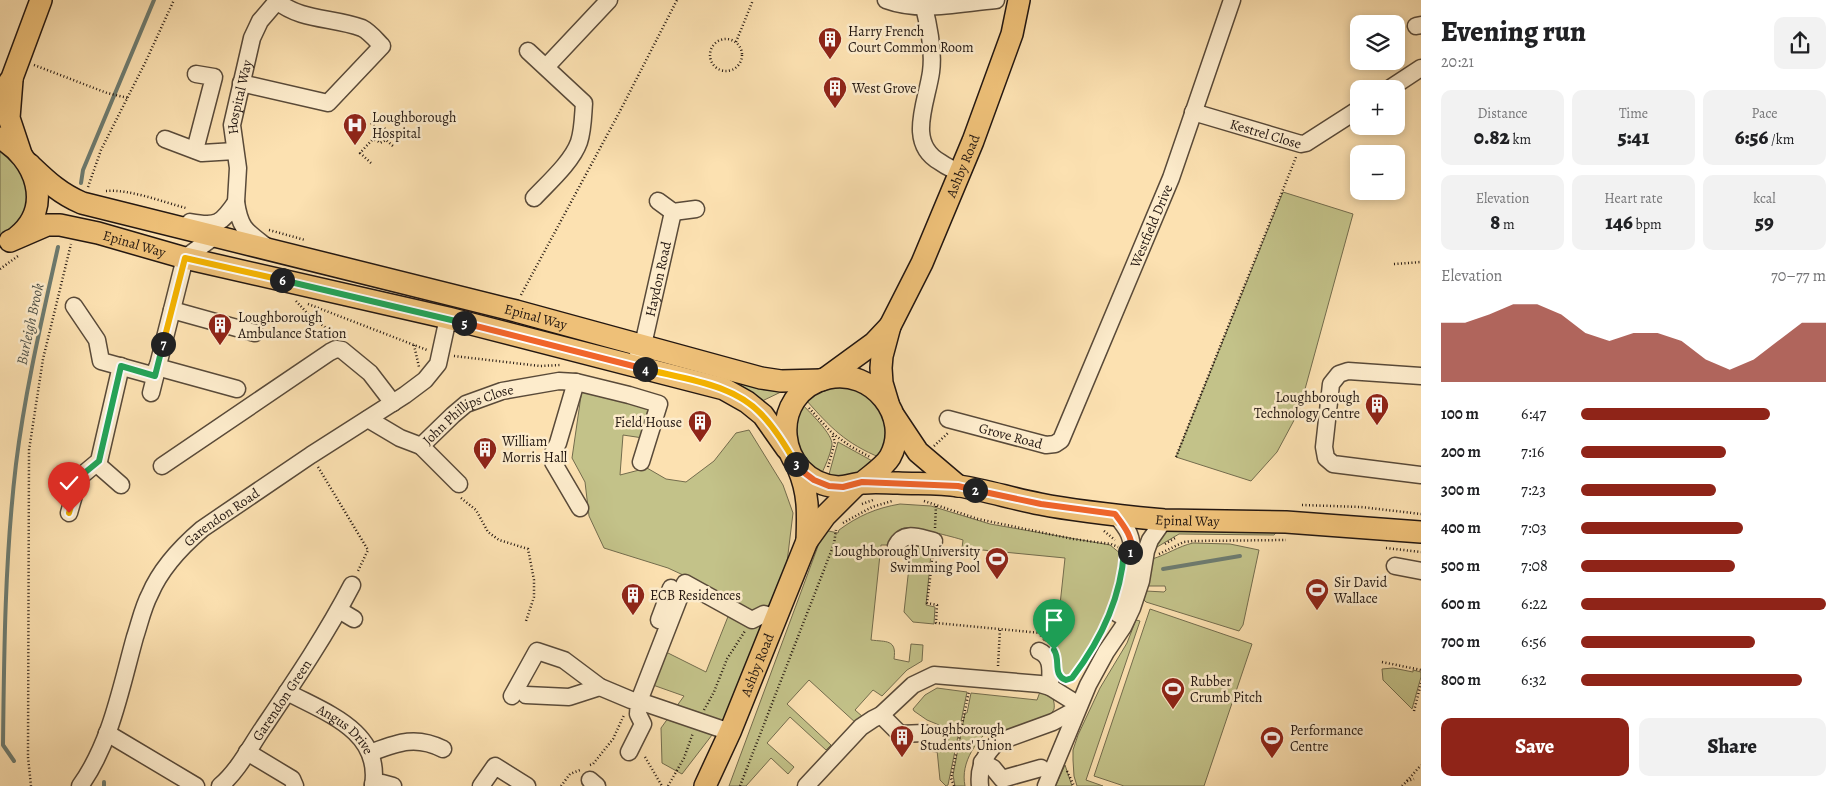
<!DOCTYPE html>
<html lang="en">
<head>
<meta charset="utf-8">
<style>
  body { margin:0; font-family:Alegreya,serif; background:#f2f2f2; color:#202124; height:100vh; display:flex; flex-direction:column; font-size:19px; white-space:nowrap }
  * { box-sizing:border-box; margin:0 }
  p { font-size:16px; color:#757577 }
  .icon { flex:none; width:28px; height:28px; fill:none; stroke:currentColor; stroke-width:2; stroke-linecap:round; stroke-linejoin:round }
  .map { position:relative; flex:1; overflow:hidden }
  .details { display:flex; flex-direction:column; background:#fff; width:425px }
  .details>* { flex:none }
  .buttons { position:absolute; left:1350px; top:15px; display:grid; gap:10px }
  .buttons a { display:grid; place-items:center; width:55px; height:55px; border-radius:10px; background:#fff; box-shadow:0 2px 8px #0003; font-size:25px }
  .pin { position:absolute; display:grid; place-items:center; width:42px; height:42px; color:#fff; margin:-51px -21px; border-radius:50% 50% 50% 0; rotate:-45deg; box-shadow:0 0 5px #0007 }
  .pin .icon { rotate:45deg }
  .km { position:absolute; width:25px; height:25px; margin:-12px; border-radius:50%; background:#222; color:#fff; font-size:14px; line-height:25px; text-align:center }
  .round { display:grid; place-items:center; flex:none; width:52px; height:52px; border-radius:10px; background:#f2f2f2 }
  .overview { display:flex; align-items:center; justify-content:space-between; height:85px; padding:0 20px }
  h1 { font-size:28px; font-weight:800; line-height:38px }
  .figures { display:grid; grid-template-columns:repeat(3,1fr); gap:8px; height:85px; padding:5px 20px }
  .figures div { display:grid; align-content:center; border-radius:10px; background:#f2f2f2; text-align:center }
  .figures b { font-size:21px; font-weight:800 }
  .figures small { font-size:14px; font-weight:400 }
  .figures p { font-size:14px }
  .chart { height:140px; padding:10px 20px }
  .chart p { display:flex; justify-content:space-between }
  .chart svg { width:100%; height:90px; margin-top:5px; fill:#8f2418; opacity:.7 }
  .cta { display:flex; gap:10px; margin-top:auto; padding:10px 20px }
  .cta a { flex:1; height:58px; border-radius:10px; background:#8f2418; color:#fff; font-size:20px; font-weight:800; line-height:58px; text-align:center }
  .cta a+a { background:#f2f2f2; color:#202124 }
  ul { padding:0 20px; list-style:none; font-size:16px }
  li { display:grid; grid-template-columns:80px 60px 1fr; align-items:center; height:38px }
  li i { height:12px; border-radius:6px; background:#8f2418 }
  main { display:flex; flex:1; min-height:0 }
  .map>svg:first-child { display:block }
  .green { fill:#c3c289; stroke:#736c4d }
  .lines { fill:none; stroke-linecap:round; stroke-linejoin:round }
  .stream { stroke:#6d7b70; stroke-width:4 }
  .minor-casing { stroke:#594a39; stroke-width:19 }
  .major-casing { stroke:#231711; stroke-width:24 }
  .path { stroke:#231711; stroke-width:2.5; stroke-dasharray:1 2.5; stroke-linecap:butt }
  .minor { stroke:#fdeccc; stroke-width:16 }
  .major { stroke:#eec078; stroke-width:21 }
  .split-1-casing { stroke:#fff; stroke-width:10 }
  .split-2-casing { stroke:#fff; stroke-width:10 }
  .split-3-casing { stroke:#fff; stroke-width:10 }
  .split-4-casing { stroke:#fff; stroke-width:10 }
  .split-5-casing { stroke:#fff; stroke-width:10 }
  .split-6-casing { stroke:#fff; stroke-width:10 }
  .split-7-casing { stroke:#fff; stroke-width:10 }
  .split-8-casing { stroke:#fff; stroke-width:10 }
  .split-9-casing { stroke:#fff; stroke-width:10 }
  .split-1 { stroke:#22a559; stroke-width:6 }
  .split-2 { stroke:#f0652b; stroke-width:6 }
  .split-3 { stroke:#f0652b; stroke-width:6 }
  .split-4 { stroke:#f5b400; stroke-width:6 }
  .split-5 { stroke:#f0652b; stroke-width:6 }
  .split-6 { stroke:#22a559; stroke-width:6 }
  .split-7 { stroke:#f5b400; stroke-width:6 }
  .split-8 { stroke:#22a559; stroke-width:6 }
  .split-9 { stroke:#f5b400; stroke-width:6 }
  .labels { text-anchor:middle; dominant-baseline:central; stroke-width:5; stroke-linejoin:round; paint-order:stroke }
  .poi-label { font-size:14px; fill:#231711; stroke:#fdeccc; text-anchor:start }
  .street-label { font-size:14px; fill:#231711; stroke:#fdeccc }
  .water-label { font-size:15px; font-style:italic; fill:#4e5148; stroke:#fdeccc }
</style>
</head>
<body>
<main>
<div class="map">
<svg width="1421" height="786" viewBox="0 0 1421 786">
  <rect width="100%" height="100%" fill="#fce1b1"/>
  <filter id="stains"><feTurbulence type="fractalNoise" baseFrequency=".004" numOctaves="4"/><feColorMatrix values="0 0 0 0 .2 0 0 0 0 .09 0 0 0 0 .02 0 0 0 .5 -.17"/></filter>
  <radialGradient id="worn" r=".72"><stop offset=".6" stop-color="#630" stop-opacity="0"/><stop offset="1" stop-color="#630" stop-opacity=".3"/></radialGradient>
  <g class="green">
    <polygon points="0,148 17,160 29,193 24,216 0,240"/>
    <polygon points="1283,192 1353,214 1299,411 1277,452 1251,481 1176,457"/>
    <polygon points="683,371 785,390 758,403"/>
    <path d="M 841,385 L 870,393 L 889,429 L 881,458 C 845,443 831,428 806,400 L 815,393 Z"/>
    <polygon points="582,389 650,409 643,438 623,435 620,475 647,468 666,479 686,482 714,461 736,433 749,430 783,485 793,513 784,587 732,709 682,774 662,763 661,728 684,696 650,684 666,652 706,672 735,599 668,568 604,548 589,516 585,482 572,458"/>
    <path d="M 802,404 C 810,413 833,434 832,445 C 830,456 825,466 821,475 L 801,459 L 794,424 Z"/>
    <polygon points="838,442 876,463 855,478 828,478"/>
    <path d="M 900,504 L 931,506 L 990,524 L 1110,545 L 1121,554 L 1116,589 L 1101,626 L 1073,673 L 1066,677 C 1050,669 1071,650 1043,640 L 1044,632 L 1049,632 L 1050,613 L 1059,614 L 1065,558 L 962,548 L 963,540 C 954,537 911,526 904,528 C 895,530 892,537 890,545 L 881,545 L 871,640 C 886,642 897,639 894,659 L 909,662 L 911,644 L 923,645 L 922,661 L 907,670 L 882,696 L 873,690 L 855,710 L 863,717 L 857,724 L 809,680 L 787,704 L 831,745 L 826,750 L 790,717 L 767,743 L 794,767 L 788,774 L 771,758 L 746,786 L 729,786 L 824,530 L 838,533 L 839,530 C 858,516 876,508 900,504 Z"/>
    <polygon points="1172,530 1276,532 1276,533 1274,535 1179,534 1152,550 1164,532"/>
    <path d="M 1193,543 L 1230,544 L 1259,550 L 1243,625 L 1239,631 L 1146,602 L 1144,600 L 1146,591 L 1164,592 L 1166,590 L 1165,586 L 1148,586 L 1152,559 C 1166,555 1179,546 1193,543 Z"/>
    <polygon points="903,544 932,544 926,605 935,607 934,624 913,622 904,612 911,549 903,547"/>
    <polygon points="1150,609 1252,644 1204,786 1124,786 1094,776"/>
    <polygon points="1136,620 1140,621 1086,780 1103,786 1077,786 1074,776 1073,760 1073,750 1078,735 1100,688 1127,643"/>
    <polygon points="1393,668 1413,672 1413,670 1421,672 1421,677 1412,709 1383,680 1382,669"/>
    <polygon points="937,688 967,692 948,785 946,786 940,780 937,750 948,740 951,730 927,720 914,711 913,709 925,695"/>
    <path d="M 1041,689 L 1051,693 C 1053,698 1055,704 1054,709 C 1051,719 1017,728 1007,731 L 1000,732 L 995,725 C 977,739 960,762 965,786 L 955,786 L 953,775 L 965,713 L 967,713 L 971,693 L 1037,700 Z"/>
    <polygon points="1065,765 1072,786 1055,786 1056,785"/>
  </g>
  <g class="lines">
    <g class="stream">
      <polyline points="81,183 83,170 154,0"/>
      <polyline points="1163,569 1240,556"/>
      <path d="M 14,761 L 3,745 C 4,651 5,557 16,464 C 25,391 42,319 58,247"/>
      <polyline points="104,782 104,786"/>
    </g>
    <g class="minor-casing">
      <g id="minor">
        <path d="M 886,0 C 921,13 960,3 996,0"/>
        <path d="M 924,7 C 929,27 934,51 931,72 C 927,102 906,143 940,162 C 947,167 953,170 961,172"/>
        <polyline points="1416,26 1421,25"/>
        <path d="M 528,51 L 584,103 C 583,116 583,130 579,142 C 572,162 548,183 534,198"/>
        <polyline points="546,67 609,0"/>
        <path d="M 241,83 L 328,103 L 382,46 C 376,40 370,32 362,28 C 333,17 301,21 277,1"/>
        <polyline points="1389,89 1421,68"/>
        <path id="s1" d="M 1193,112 L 1301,144 L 1306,143 L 1359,109"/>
        <polyline points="165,139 202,153 235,151"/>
        <polyline points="195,150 214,77 196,74"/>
        <polyline points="658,201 673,212 696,209"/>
        <path id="s2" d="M 236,202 L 238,168 L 232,125 L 252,38 L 260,21 L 278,0"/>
        <path d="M 190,222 C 217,227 221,224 236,202 C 240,229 246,231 267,247"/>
        <polyline points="74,306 97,340 101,361 155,376"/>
        <polyline points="172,310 255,333"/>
        <path id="s3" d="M 638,355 L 640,345 L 645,336 L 673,212"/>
        <polyline points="157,367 237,389"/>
        <polyline points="1421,376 1348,371 1339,374 1331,384 1324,447 1326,458 1333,464 1421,475"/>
        <polyline points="576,382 558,443 553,453 553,462 580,508"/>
        <polyline points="151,393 185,258 215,236"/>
        <path id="s4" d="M 368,419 L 400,438 L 421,446 L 453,415 L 466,404 L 502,391 L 559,381 L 576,382 L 629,395 L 659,404 L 641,462"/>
        <path id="s5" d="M 948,419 L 1046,445 L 1055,444 L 1061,440 L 1171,178 L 1232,0"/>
        <polyline points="421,446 459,484"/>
        <polyline points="97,464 121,485"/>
        <polyline points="162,466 330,352 336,349 342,350 370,373 393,403"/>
        <polyline points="69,513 77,485 81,476 99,461 121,366"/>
        <path d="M 1115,514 C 1120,520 1126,527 1129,534 C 1138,556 1126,593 1118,614"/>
        <path d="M 896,546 C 904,530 920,538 934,541"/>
        <polyline points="1395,566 1421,571"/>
        <polyline points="339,610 354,619"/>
        <polyline points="659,620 671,588"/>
        <path d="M 1039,651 C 1054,657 1050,674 1050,687"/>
        <path id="s6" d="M 287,692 C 326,713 382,731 373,786"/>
        <polyline points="526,695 569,697 600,687"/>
        <polyline points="512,696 537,651 564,660 600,687 631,700 639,701 638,714 643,724 629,752"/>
        <polyline points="881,715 900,734 924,733 936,743"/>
        <polyline points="730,732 639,701 685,583 752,620 764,614 776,618"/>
        <polyline points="107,733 196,786"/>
        <polyline points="247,752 292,779 295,786"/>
        <path d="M 370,753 C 397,743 415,735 443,749"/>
        <polyline points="982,762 993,768 1002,779 1041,768"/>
        <polyline points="590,780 597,786"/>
        <polyline points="373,784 382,783 393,786"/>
        <path id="s7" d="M 80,786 C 111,743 121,687 135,637 C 140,622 143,607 150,594 C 161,568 181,547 202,529 L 311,455 L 405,395 L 425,380 L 438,364 L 448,318"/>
        <path id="s8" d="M 220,786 C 238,771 250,747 263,728 C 294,682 326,635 352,585"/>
        <polyline points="481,786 495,766 527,786"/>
        <polyline points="806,786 861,727 873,719 881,715 913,685 934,675 1040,684 1050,687 1079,705"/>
        <path d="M 980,786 C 978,768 984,754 998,742 L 1053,722 L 1077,709"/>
        <polyline points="1046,786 1088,685 1106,652 1123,627 1132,608 1141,581 1146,551 1150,540 1164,520"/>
      </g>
    </g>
    <g class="major-casing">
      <g id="major">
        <polyline points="12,80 9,118 21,154"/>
        <polyline points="0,96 12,78 41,0"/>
        <path d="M 0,138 C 36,158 54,207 17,237"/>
        <path id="s9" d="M 29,164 C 47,181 59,193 82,203 L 516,311 L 761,378 L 781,381 L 821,380"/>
        <path id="s10" d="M 10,241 L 47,225 L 60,225 L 98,233 L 185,258 L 448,318 L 724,389 L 747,402 L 763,415 L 787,449"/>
        <polyline points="826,378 874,343 890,326"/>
        <path id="s11" d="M 888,403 L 882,383 L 881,368 L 882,356 L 890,326 L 922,263 L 973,141 L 1012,34 L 1019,0"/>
        <polyline points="894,416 918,452 958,486"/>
        <path d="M 798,468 C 809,493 808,514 807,541"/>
        <path id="s12" d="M 862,483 C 871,475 884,467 890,457 C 912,416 872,368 828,378 C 766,392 775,482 838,487 C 847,487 855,483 864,483 C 875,482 887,483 898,483 C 918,484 939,483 959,486 C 986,490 1013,499 1040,504 C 1080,512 1123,516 1164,520 L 1286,522 L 1421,532"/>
        <path id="s13" d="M 705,786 L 730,732 L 807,541 L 825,516 L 856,485"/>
      </g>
    </g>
    <g class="path">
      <circle cx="726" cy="55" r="16"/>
      <polyline points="736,42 753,0"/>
      <polyline points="34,65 107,93 128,98"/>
      <polyline points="371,123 377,129"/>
      <polyline points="388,131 384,128 379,127 374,133 374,138 380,143 386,140 394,147"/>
      <polyline points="371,163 360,153 372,140 375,140"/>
      <polyline points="88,187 101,150 145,63 174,0"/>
      <path d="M 106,191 C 130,189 163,202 186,208"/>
      <polyline points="269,230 305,240"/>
      <polyline points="1394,264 1421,262"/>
      <polyline points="0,269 18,256"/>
      <polyline points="521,295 619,113 677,0"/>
      <polyline points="296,301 309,315 335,335"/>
      <polyline points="308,304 427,350"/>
      <polyline points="414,345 419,367"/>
      <polyline points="454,356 540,366 561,365"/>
      <polyline points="809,408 832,433 850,446 870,457"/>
      <polyline points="934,446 948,433"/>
      <polyline points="1176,457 1296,157"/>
      <polyline points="318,467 368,550 357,573"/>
      <polyline points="828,467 835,442 832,434"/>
      <polyline points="461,498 476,510 488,532 499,540 528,549 534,580 534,597 526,621"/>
      <polyline points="924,501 978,519 1073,539 1111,544 1118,547"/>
      <polyline points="862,504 873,500"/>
      <polyline points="1302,505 1361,507 1421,514"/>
      <polyline points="843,523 872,507 892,501"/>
      <polyline points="935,528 936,505"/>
      <polyline points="1104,531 1115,540"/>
      <polyline points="1165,544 1175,538"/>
      <polyline points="1386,548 1421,552"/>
      <polyline points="933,554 927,603 937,605 936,623 1041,633 1041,639"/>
      <polyline points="1159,554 1184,542 1193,541 1286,540"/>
      <polyline points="1382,662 1421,670"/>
      <polyline points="998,666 1000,629"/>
      <polyline points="1066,680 1072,677 1080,668"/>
      <polyline points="704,710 714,692 727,659 745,631"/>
      <polyline points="1414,711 1421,683"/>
      <polyline points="645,757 662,786"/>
      <polyline points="590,765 593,764 613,739 624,715"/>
      <polyline points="1067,771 1074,786"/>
      <polyline points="1407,781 1421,765"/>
      <polyline points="31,786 28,757 29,450 43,359 71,244"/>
      <polyline points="561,786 570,774 580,770"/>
      <polyline points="668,786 684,758 693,733"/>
      <polyline points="740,786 834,544 836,530"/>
      <polyline points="954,786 951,778 969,691"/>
      <polyline points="1402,786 1407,781 1414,779"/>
    </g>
    <use href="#minor" class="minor"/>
    <use href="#major" class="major"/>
  </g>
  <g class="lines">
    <g class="split-1-casing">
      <path id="split-1" d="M 1054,650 C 1061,660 1052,675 1066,680 L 1072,678 C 1101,640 1121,598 1124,551 L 1130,552"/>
    </g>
    <g class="split-2-casing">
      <path id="split-2" d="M 975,490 L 1041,504 L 1115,514 C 1124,526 1133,537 1132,552 L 1130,552"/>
    </g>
    <g class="split-3-casing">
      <polyline id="split-3" points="796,464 798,468 814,480 829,486 843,487 862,482 958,486 975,490"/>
    </g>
    <g class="split-4-casing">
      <path id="split-4" d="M 645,369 C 685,379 735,384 763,416 C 776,430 787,448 796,464"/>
    </g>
    <g class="split-5-casing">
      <polyline id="split-5" points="464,323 645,369"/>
    </g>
    <g class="split-6-casing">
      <polyline id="split-6" points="282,280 464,323"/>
    </g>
    <g class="split-7-casing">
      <polyline id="split-7" points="163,344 185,258 282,280"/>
    </g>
    <g class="split-8-casing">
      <polyline id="split-8" points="82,475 99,461 121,366 155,376 163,344"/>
    </g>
    <g class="split-9-casing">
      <polyline id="split-9" points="69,513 77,484 82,475"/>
    </g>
    <use href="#split-1" class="split-1"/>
    <use href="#split-2" class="split-2"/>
    <use href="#split-3" class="split-3"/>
    <use href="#split-4" class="split-4"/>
    <use href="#split-5" class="split-5"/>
    <use href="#split-6" class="split-6"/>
    <use href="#split-7" class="split-7"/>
    <use href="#split-8" class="split-8"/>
    <use href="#split-9" class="split-9"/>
  </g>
  <defs>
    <g id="building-pin" transform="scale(1.25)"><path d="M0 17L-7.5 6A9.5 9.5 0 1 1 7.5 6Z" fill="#8f2418" stroke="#fdeccc"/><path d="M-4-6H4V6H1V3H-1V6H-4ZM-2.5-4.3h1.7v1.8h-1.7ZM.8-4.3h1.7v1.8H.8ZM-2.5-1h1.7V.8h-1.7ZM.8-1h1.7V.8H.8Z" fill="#fff"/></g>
    <g id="hospital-pin" transform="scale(1.25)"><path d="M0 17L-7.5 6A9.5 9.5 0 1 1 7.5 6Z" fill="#8f2418" stroke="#fdeccc"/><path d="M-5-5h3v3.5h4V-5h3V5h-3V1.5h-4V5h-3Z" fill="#fff"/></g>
    <g id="stadium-pin" transform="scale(1.25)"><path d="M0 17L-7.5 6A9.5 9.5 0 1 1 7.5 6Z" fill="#8f2418" stroke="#fdeccc"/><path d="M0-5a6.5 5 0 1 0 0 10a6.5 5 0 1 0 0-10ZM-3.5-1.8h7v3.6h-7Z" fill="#fff"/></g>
  </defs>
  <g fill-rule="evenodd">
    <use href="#building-pin" x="830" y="39"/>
    <use href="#building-pin" x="835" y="88"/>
    <use href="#hospital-pin" x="355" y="125"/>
    <use href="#building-pin" x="220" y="325"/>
    <use href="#building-pin" x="1377" y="405"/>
    <use href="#building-pin" x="700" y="422"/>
    <use href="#building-pin" x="485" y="449"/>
    <use href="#stadium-pin" x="997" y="559"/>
    <use href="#stadium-pin" x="1317" y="590"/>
    <use href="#building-pin" x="633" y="595"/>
    <use href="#stadium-pin" x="1173" y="689"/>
    <use href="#building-pin" x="902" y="737"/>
    <use href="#stadium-pin" x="1272" y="738"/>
  </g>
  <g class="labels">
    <g class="poi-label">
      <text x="848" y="31">Harry French<tspan x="848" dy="16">Court Common Room</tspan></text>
      <text x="852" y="88">West Grove</text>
      <text x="372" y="117">Loughborough<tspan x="372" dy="16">Hospital</tspan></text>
      <text x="238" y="317">Loughborough<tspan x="238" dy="16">Ambulance Station</tspan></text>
      <text x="1360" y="397" text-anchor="end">Loughborough<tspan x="1360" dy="16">Technology Centre</tspan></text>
      <text x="682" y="422" text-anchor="end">Field House</text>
      <text x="502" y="441">William<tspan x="502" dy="16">Morris Hall</tspan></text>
      <text x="980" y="551" text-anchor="end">Loughborough University<tspan x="980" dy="16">Swimming Pool</tspan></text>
      <text x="1334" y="582">Sir David<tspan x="1334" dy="16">Wallace</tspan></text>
      <text x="650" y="595">ECB Residences</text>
      <text x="1190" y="681">Rubber<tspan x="1190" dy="16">Crumb Pitch</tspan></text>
      <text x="920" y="729">Loughborough<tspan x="920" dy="16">Students' Union</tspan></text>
      <text x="1290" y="730">Performance<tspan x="1290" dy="16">Centre</tspan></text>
    </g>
    <g class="street-label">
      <text stroke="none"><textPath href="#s2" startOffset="106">Hospital Way</textPath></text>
      <text stroke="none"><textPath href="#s1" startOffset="76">Kestrel Close</textPath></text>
      <text stroke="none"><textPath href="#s11" startOffset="255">Ashby Road</textPath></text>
      <text stroke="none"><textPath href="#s5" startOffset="350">Westfield Drive</textPath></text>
      <text stroke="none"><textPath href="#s10" startOffset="130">Epinal Way</textPath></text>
      <text stroke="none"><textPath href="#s3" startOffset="79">Haydon Road</textPath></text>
      <text stroke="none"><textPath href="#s9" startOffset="534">Epinal Way</textPath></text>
      <text stroke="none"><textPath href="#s4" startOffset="118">John Phillips Close</textPath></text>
      <text stroke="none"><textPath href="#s5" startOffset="65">Grove Road</textPath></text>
      <text stroke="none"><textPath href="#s7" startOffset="312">Garendon Road</textPath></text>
      <text stroke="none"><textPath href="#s12" startOffset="674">Epinal Way</textPath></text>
      <text stroke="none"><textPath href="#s13" startOffset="132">Ashby Road</textPath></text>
      <text stroke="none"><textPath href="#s8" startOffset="106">Garendon Green</textPath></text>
      <text stroke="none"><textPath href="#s6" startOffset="70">Angus Drive</textPath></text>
    </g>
    <g class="water-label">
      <text transform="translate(30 324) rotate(-78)">Burleigh Brook</text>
    </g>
  </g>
  <rect width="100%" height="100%" filter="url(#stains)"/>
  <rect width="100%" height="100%" fill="url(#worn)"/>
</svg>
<div class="buttons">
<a><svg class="icon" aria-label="layers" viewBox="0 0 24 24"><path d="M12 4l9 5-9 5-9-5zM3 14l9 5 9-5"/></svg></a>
<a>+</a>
<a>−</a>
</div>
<div class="pin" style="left:1054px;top:650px;background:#1e9e55"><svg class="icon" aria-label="arrive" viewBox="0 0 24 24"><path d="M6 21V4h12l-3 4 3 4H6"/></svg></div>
<div class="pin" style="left:69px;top:513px;background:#d93025"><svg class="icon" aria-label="check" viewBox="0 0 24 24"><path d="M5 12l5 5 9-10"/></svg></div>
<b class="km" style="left:1130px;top:552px">1</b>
<b class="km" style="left:975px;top:490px">2</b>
<b class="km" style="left:796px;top:464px">3</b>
<b class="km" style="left:645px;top:369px">4</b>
<b class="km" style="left:464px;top:323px">5</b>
<b class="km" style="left:282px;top:280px">6</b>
<b class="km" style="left:163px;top:344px">7</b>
</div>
<section class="details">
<div class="overview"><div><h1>Evening run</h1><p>20:21</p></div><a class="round"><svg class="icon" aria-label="share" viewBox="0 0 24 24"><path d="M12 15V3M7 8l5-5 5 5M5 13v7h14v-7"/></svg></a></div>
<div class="figures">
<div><p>Distance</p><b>0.82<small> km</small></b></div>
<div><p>Time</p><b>5:41</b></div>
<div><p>Pace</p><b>6:56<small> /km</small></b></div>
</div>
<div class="figures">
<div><p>Elevation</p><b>8<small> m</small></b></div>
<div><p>Heart rate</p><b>146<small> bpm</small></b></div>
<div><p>kcal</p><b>59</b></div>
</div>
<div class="chart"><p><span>Elevation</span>70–77 m</p>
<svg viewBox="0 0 160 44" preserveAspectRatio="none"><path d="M0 44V15L10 15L20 11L30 6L40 6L50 11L60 20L70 24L80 20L90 20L100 24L110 33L120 38L130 33L140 24L150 15L160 15V44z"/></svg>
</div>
<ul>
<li><b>100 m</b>6:47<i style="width:77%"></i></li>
<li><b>200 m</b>7:16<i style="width:59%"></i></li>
<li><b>300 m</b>7:23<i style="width:55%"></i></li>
<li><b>400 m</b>7:03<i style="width:66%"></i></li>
<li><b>500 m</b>7:08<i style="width:63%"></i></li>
<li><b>600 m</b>6:22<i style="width:100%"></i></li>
<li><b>700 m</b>6:56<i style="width:71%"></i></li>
<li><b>800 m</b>6:32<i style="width:90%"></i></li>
</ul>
<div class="cta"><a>Save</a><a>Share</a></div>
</section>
</main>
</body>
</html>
